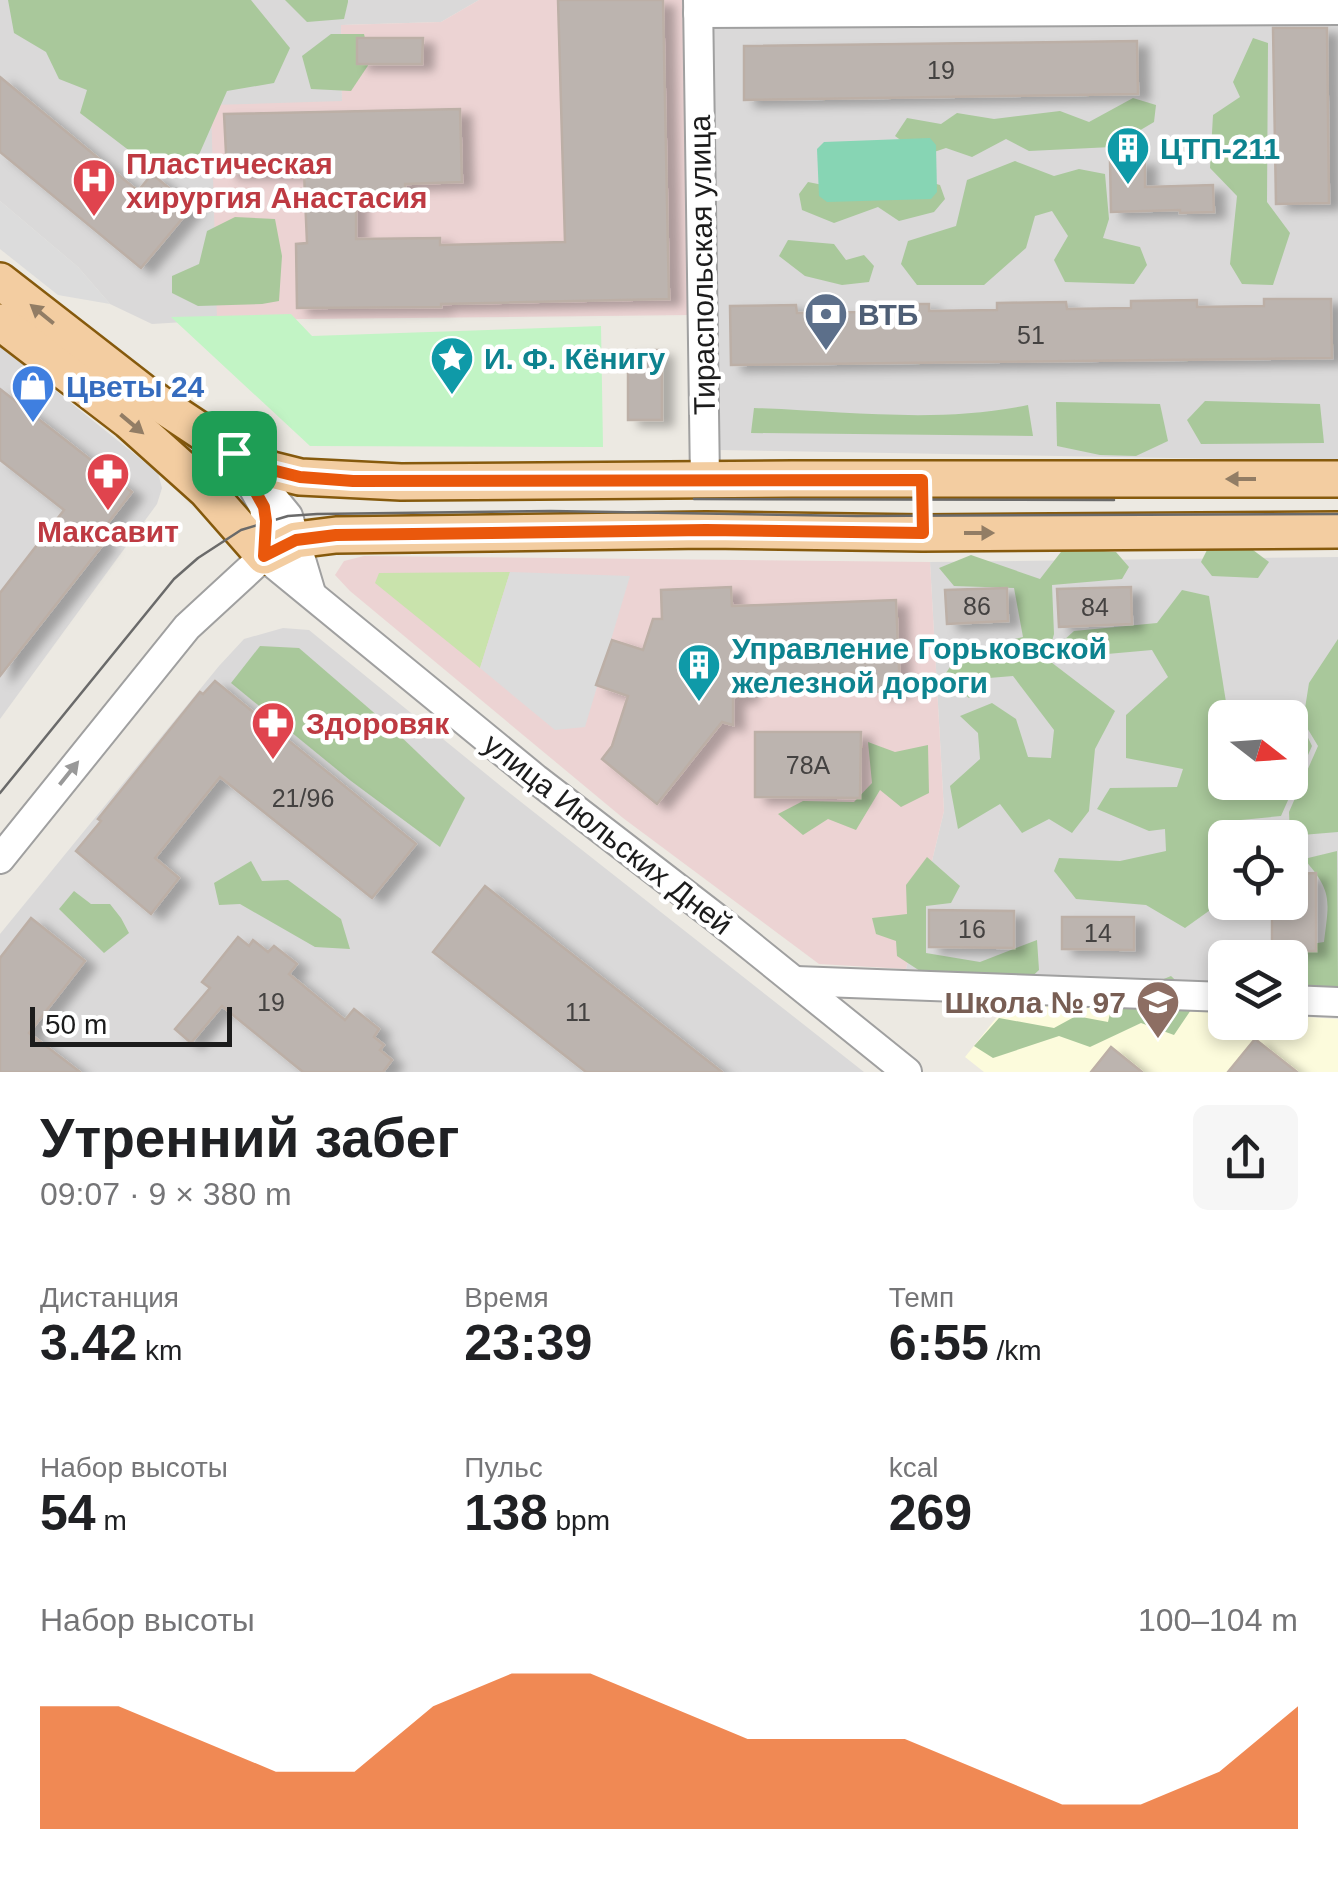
<!DOCTYPE html>
<html lang="ru">
<head>
<meta charset="utf-8">
<style>
  body { margin:0; font-family:Helvetica,sans-serif; background:#f6f6f6; color:#202124; height:100vh; display:flex; flex-direction:column; font-size:38px; white-space:nowrap }
  * { box-sizing:border-box; margin:0 }
  p { font-size:32px; color:#757577 }
  .icon { flex:none; width:55px; height:55px; fill:none; stroke:currentColor; stroke-width:2; stroke-linecap:round; stroke-linejoin:round }
  .map { position:relative; height:1072px; overflow:hidden }
  .sheet { display:flex; flex-direction:column; background:#fff; flex:1 }
  .sheet>* { flex:none }
  .needle { width:65px; rotate:107deg }
  .tools { position:absolute; left:1208px; top:700px; display:grid; gap:20px }
  .tools a { display:grid; place-items:center; width:100px; height:100px; border-radius:15px; background:#fff; box-shadow:0 5px 15px #0003; font-size:50px }
  .scale { position:absolute; left:30px; bottom:25px; width:202px; box-sizing:border-box; padding-left:10px; border:5px solid #1c1c1c; border-top:0; font-size:28px; line-height:35px; white-space:nowrap; color:#1c1c1c; -webkit-text-stroke:8px #fff; paint-order:stroke }
  .pin { position:absolute; display:grid; place-items:center; width:85px; height:85px; color:#fff; margin:-42px; border-radius:20px; box-shadow:0 5px 15px #0006 }
  .round { display:grid; place-items:center; flex:none; width:105px; height:105px; border-radius:15px; background:#f6f6f6 }
  .head { display:flex; align-items:center; justify-content:space-between; height:170px; padding:0 40px }
  h1 { font-size:55px; font-weight:800; line-height:75px }
  .stats { display:grid; grid-template-columns:repeat(3,1fr); gap:15px; height:170px; padding:10px 40px }
  .stats div { display:grid; align-content:center }
  .stats b { font-size:50px; font-weight:800 }
  .stats small { font-size:28px; font-weight:400 }
  .stats p { font-size:28px }
  .chart { height:280px; padding:20px 40px }
  .chart p { display:flex; justify-content:space-between }
  .chart svg { width:100%; height:180px; margin-top:10px; fill:#ea580c; opacity:.7 }
  .map>svg:first-child { display:block }
  .residential { fill:#dad9d9; fill-rule:evenodd }
  .commercial { fill:#ecd3d3 }
  .education { fill:#fcfbdc }
  .grass { fill:#c9e3ac }
  .forest { fill:#a9c89b; fill-rule:evenodd }
  .park { fill:#c2f4c5 }
  .pitch { fill:#87d5b4 }
  .parking { fill:#dcdcdc }
  .building { fill:#bcb4af; stroke:#bcafa6; stroke-width:2.5; filter:url(#shadow) }
  .lines { fill:none; stroke-linecap:round; stroke-linejoin:round }
  .minor-casing { stroke:#a0a0a0; stroke-width:32 }
  .major-casing { stroke:#865a0d; stroke-width:40 }
  .minor { stroke:#fff; stroke-width:28 }
  .major { stroke:#f3cda1; stroke-width:35 }
  .tram { stroke:#6a6a6a; stroke-width:2.5 }
  .oneway { fill:#927d65 }
  .oneway2 { fill:#999 }
  .route-casing { stroke:#fff; stroke-width:20 }
  .route { stroke:#ea580c; stroke-width:12 }
  .labels { text-anchor:middle; dominant-baseline:central; stroke-width:9; stroke-linejoin:round; paint-order:stroke }
  .number-label { font-size:25px; fill:#444241 }
  .culture-label { font-size:30px; font-weight:bold; fill:#0d838f; stroke:#fff; text-anchor:start }
  .health-label { font-size:30px; font-weight:bold; fill:#be3a42; stroke:#fff; text-anchor:start }
  .street-label { font-size:30px; fill:#1c1c1c; stroke:#fff }
  .service-label { font-size:30px; font-weight:bold; fill:#4e5e75; stroke:#fff; text-anchor:start }
  .shop-label { font-size:30px; font-weight:bold; fill:#366cbe; stroke:#fff; text-anchor:start }
  .education-label { font-size:30px; font-weight:bold; fill:#785e54; stroke:#fff; text-anchor:end }
</style>
</head>
<body>
<div class="map">
<svg width="1338" height="1072" viewBox="0 0 1338 1072">
  <defs>
    <filter id="shadow"><feDropShadow dx="11" dy="6" stdDeviation="5" flood-color="#0004"/></filter>
  </defs>
  <rect width="100%" height="100%" fill="#ece9e2"/>
  <g class="residential">
    <polygon points="0,0 479,0 441,22 341,25 342,101 217,320 152,324 110,304 78,267 0,201"/>
    <polygon points="711,0 1338,0 1338,461 718,450"/>
    <polygon points="0,346 158,473 162,488 157,504 0,719"/>
    <path d="M 1338,557 L 1338,992 L 1290,989 L 1290,958 L 1225,958 L 1225,986 L 906,969 L 944,811 L 930,562 ZM 1225,718 L 1290,718 L 1290,782 L 1225,782 ZM 1225,838 L 1290,838 L 1290,902 L 1225,902 Z"/>
    <polygon points="283,628 309,630 502,787 864,1072 0,1072 0,934 219,666 244,639"/>
  </g>
  <g class="commercial">
    <polygon points="479,0 687,0 692,315 217,320 211,105 342,101 341,25 441,22"/>
    <polygon points="364,556 930,562 944,811 906,969 819,964 623,818 350,591 335,575 344,561"/>
  </g>
  <polygon class="education" points="1009,1002 1225,1013 1225,1022 1290,1022 1290,1016 1338,1019 1338,1072 984,1072 965,1057"/>
  <polygon class="grass" points="510,572 480,668 375,583 379,573"/>
  <g class="forest">
    <polygon points="8,0 251,0 290,48 274,83 227,91 194,166 156,171 80,113 87,90 59,79 46,52 14,33"/>
    <polygon points="285,0 348,0 348,2 344,19 307,22"/>
    <polygon points="331,34 364,34 371,61 351,91 311,89 302,56"/>
    <polygon points="1253,38 1268,43 1267,202 1290,233 1273,285 1242,284 1230,264 1237,196 1210,168 1213,115 1240,97 1233,82"/>
    <polygon points="1133,98 1156,105 1154,122 1112,147 1029,151 1006,139 972,157 946,148 922,156 895,136 907,118 941,124 957,113 994,119 1060,111 1089,122"/>
    <polygon points="1015,161 1054,176 1079,169 1105,174 1109,219 1103,238 1140,247 1147,265 1134,284 1065,282 1054,260 1068,236 1052,211 1035,216 1026,248 984,285 917,285 901,264 908,241 956,226 967,180"/>
    <polygon points="899,173 940,185 945,199 934,212 899,221 878,207 834,223 802,210 799,194 808,182 843,189"/>
    <polygon points="235,217 275,219 282,256 279,301 262,304 198,306 172,293 172,276 199,264 207,231"/>
    <polygon points="788,240 834,244 846,260 864,255 874,266 869,282 842,285 805,276 779,256"/>
    <polygon points="1205,401 1320,404 1324,443 1201,444 1187,420"/>
    <polygon points="1056,402 1160,404 1168,441 1136,456 1100,455 1057,446"/>
    <path d="M 1028,405 L 1033,436 L 751,433 L 754,408 C 844,411 939,424 1028,405 Z"/>
    <polygon points="1064,548 1116,552 1129,567 1122,579 1052,585 1054,634 1047,659 1115,711 1095,749 1089,811 1072,833 1049,819 1022,833 1000,804 958,829 950,786 980,759 978,733 960,716 992,703 1016,719 1028,757 1051,758 1054,730 1013,676 989,678 969,698 944,676 960,652 1023,637 1014,588 954,586 939,568 971,555 1040,579"/>
    <polygon points="1207,550 1253,550 1269,562 1258,578 1212,576 1201,562"/>
    <path d="M 1182,590 L 1209,596 L 1226,702 L 1242,702 L 1264,712 L 1295,711 L 1312,746 L 1281,816 L 1241,820 L 1243,837 L 1225,838 L 1225,860 L 1216,864 L 1220,903 L 1185,928 L 1146,905 L 1076,899 L 1054,871 L 1059,858 L 1120,861 L 1166,851 L 1165,829 L 1149,831 L 1097,809 L 1110,788 L 1177,787 L 1183,769 L 1126,758 L 1126,715 L 1168,677 L 1152,650 L 1096,655 L 1063,641 L 1074,631 L 1157,623 ZM 1225,718 L 1290,718 L 1290,782 L 1225,782 Z"/>
    <polygon points="1338,639 1338,832 1290,836 1289,812 1318,746 1303,721 1309,683"/>
    <polygon points="260,646 299,648 394,730 465,798 440,847 351,781 231,683"/>
    <polygon points="868,742 895,752 928,745 929,793 901,807 880,790 856,830 828,819 803,835 778,814 803,801 854,802 872,783"/>
    <path d="M 1337,851 L 1338,988 L 1290,983 L 1290,958 L 1255,958 L 1259,952 L 1324,942 C 1329,900 1333,892 1304,859 Z"/>
    <polygon points="927,857 960,886 951,903 926,906 926,953 980,962 1037,940 1039,970 1024,984 937,982 897,956 896,941 876,934 872,918 907,914 906,885"/>
    <polygon points="251,861 262,881 288,880 341,919 350,949 315,947 240,904 219,905 214,883"/>
    <polygon points="74,891 91,904 110,904 121,918 129,933 104,953 59,909"/>
    <polygon points="1171,976 1197,1001 1174,1035 1141,1023 1090,1047 1059,1036 993,1058 974,1046 999,1018 1054,1028 1076,1016 1108,1022 1113,1000"/>
  </g>
  <polygon class="park" points="291,314 312,336 601,326 603,447 310,446 171,317"/>
  <polygon class="pitch" points="930,138 936,145 937,192 931,199 827,202 819,196 817,149 824,142"/>
  <g class="parking">
    <polygon points="0,201 78,267 110,304 58,295 0,249"/>
    <polygon points="510,572 630,576 585,727 555,730 480,668"/>
  </g>
  <g class="building">
    <polygon points="558,0 663,0 669,299 441,304 441,307 297,308 296,244 307,243 304,173 227,173 224,114 460,109 462,182 405,184 405,192 356,193 356,239 440,238 440,245 565,242"/>
    <polygon points="1273,28 1327,28 1329,203 1276,204"/>
    <polygon points="357,38 423,38 422,64 357,64"/>
    <polygon points="1137,41 1138,94 744,100 744,46"/>
    <polygon points="0,77 138,191 152,174 192,207 141,268 0,152"/>
    <polygon points="1145,160 1145,187 1213,185 1214,212 1180,213 1180,210 1111,212 1110,161"/>
    <polygon points="1264,299 1331,299 1332,358 731,365 730,306 796,305 797,313 863,312 863,304 929,304 929,311 997,310 997,303 1066,302 1067,309 1131,308 1131,301 1197,300 1197,307 1264,306"/>
    <rect x="628" y="350" width="34" height="70"/>
    <polygon points="0,389 132,492 98,536 105,542 0,676 0,593 64,510 0,460"/>
    <polygon points="731,587 732,606 896,600 900,691 874,692 873,672 751,677 746,696 733,697 733,725 722,722 657,804 602,759 612,746 628,696 596,685 612,640 643,650 653,619 662,619 661,590"/>
    <polygon points="1131,587 1132,624 1059,627 1057,589"/>
    <polygon points="1007,588 1008,621 947,624 945,590"/>
    <polygon points="215,681 416,844 372,898 220,777 155,858 179,878 151,914 76,851 101,821 98,819 200,692 203,694"/>
    <polygon points="755,732 861,732 860,798 755,797"/>
    <polygon points="1316,873 1316,951 1272,951 1272,902 1290,902 1290,874"/>
    <polygon points="485,886 722,1072 586,1072 433,952"/>
    <polygon points="929,910 1014,911 1014,948 929,947"/>
    <polygon points="1062,917 1134,917 1134,950 1062,949"/>
    <polygon points="31,918 85,961 29,1033 80,1072 0,1072 0,958"/>
    <polygon points="238,937 249,946 253,940 268,952 274,946 297,964 289,974 345,1020 354,1009 379,1029 374,1037 384,1045 380,1050 392,1060 383,1072 303,1072 222,1006 191,1043 175,1029 210,988 202,982"/>
    <polygon points="1255,1039 1297,1072 1228,1072"/>
    <polygon points="1111,1047 1142,1072 1091,1072"/>
  </g>
  <g class="lines">
    <g class="minor-casing">
      <g id="minor">
        <polyline points="698,0 705,480"/>
        <polyline points="698,13 1338,10"/>
        <polyline points="261,483 288,516 311,593"/>
        <polyline points="264,556 536,779 715,917 907,1072"/>
        <polyline points="0,859 187,627 264,556 266,521 264,507 234,453"/>
        <polyline points="796,981 1225,997"/>
        <polyline points="1290,1000 1338,1002"/>
      </g>
    </g>
    <g class="major-casing">
      <g id="major">
        <polyline points="0,281 148,396 234,453 272,470 300,477 401,482 792,479 1338,479"/>
        <polyline points="0,322 129,421 206,490 264,556 296,540 336,535 706,530 923,533 1338,530"/>
      </g>
    </g>
    <use href="#minor" class="minor"/>
    <use href="#major" class="major"/>
    <g class="tram">
      <polyline points="694,499 1114,500"/>
      <polyline points="0,793 174,579 198,558 241,530 288,516 317,514 551,511 857,516 1338,514"/>
    </g>
  </g>
  <defs><path id="oneway-solid" d="M-6-.8H1V-3.2L6.5 0L1 3.2V.8H-6Z" transform="scale(2.5)"/></defs>
  <g class="oneway">
    <use href="#oneway-solid" transform="translate(42 314) rotate(-141)"/>
    <use href="#oneway-solid" transform="translate(132 424) rotate(40)"/>
    <use href="#oneway-solid" transform="translate(1241 479) rotate(180)"/>
    <use href="#oneway-solid" transform="translate(979 533)"/>
  </g>
  <use class="oneway2" href="#oneway-solid" transform="translate(69 773) rotate(-51)"/>
  <g class="lines">
    <g class="route-casing">
      <polygon id="route" points="234,453 272,470 300,477 353,481 922,480 923,533 706,530 336,535 296,540 264,556 266,521 264,507"/>
    </g>
    <use href="#route" class="route"/>
  </g>
  <defs>
    <g id="building-pin" transform="scale(2.25)"><path d="M0 17L-7.5 6A9.5 9.5 0 1 1 7.5 6Z" fill="#0f9aa8" stroke="#fff"/><path d="M-4-6H4V6H1V3H-1V6H-4ZM-2.5-4.3h1.7v1.8h-1.7ZM.8-4.3h1.7v1.8H.8ZM-2.5-1h1.7V.8h-1.7ZM.8-1h1.7V.8H.8Z" fill="#fff"/></g>
    <g id="hospital-pin" transform="scale(2.25)"><path d="M0 17L-7.5 6A9.5 9.5 0 1 1 7.5 6Z" fill="#e0444e" stroke="#fff"/><path d="M-5-5h3v3.5h4V-5h3V5h-3V1.5h-4V5h-3Z" fill="#fff"/></g>
    <g id="bank-pin" transform="scale(2.25)"><path d="M0 17L-7.5 6A9.5 9.5 0 1 1 7.5 6Z" fill="#5c6f8a" stroke="#fff"/><path d="M-6-4H6V4H-6ZM0-2.3a2.3 2.3 0 1 0 0 4.6a2.3 2.3 0 1 0 0-4.6Z" fill="#fff"/></g>
    <g id="sight-pin" transform="scale(2.25)"><path d="M0 17L-7.5 6A9.5 9.5 0 1 1 7.5 6Z" fill="#0f9aa8" stroke="#fff"/><path d="M0-6L1.8-2.2L6-1.7L2.9 1.2L3.7 5.4L0 3.3L-3.7 5.4L-2.9 1.2L-6-1.7L-1.8-2.2Z" fill="#fff"/></g>
    <g id="shop-pin" transform="scale(2.25)"><path d="M0 17L-7.5 6A9.5 9.5 0 1 1 7.5 6Z" fill="#3f7fe0" stroke="#fff"/><path d="M-5-2.5h2.3a2.7 3.5 0 0 1 5.4 0H5L5.5 6h-11ZM-1.5-2.5h3a1.5 2.3 0 0 0-3 0Z" fill="#fff"/></g>
    <g id="pharmacy-pin" transform="scale(2.25)"><path d="M0 17L-7.5 6A9.5 9.5 0 1 1 7.5 6Z" fill="#e0444e" stroke="#fff"/><path d="M-2-6h4v4h4v4h-4v4h-4v-4h-4v-4h4Z" fill="#fff"/></g>
    <g id="school-pin" transform="scale(2.25)"><path d="M0 17L-7.5 6A9.5 9.5 0 1 1 7.5 6Z" fill="#8d6e63" stroke="#fff"/><path d="M0-5L7-2L0 1L-7-2ZM-4 1L0 2.5L4 1V4Q0 6-4 4Z" fill="#fff"/></g>
  </defs>
  <g fill-rule="evenodd">
    <use href="#building-pin" x="1128" y="148"/>
    <use href="#hospital-pin" x="94" y="180"/>
    <use href="#bank-pin" x="826" y="314"/>
    <use href="#sight-pin" x="452" y="358"/>
    <use href="#shop-pin" x="33" y="386"/>
    <use href="#pharmacy-pin" x="108" y="474"/>
    <use href="#building-pin" x="699" y="665"/>
    <use href="#pharmacy-pin" x="273" y="723"/>
    <use href="#school-pin" x="1158" y="1002"/>
  </g>
  <g class="labels">
    <g class="number-label">
      <text x="941" y="70">19</text>
      <text x="1031" y="335">51</text>
      <text x="977" y="606">86</text>
      <text x="1095" y="607">84</text>
      <text x="808" y="765">78А</text>
      <text x="303" y="798">21/96</text>
      <text x="972" y="929">16</text>
      <text x="1098" y="933">14</text>
      <text x="271" y="1002">19</text>
      <text x="578" y="1012">11</text>
    </g>
    <g class="culture-label">
      <text x="1160" y="148">ЦТП-211</text>
      <text x="484" y="358">И. Ф. Кёнигу</text>
      <text x="732" y="648">Управление Горьковской<tspan x="732" dy="34">железной дороги</tspan></text>
    </g>
    <g class="health-label">
      <text x="126" y="163">Пластическая<tspan x="126" dy="34">хирургия Анастасия</tspan></text>
      <text x="108" y="531" text-anchor="middle">Максавит</text>
      <text x="306" y="723">Здоровяк</text>
    </g>
    <g class="street-label">
      <text transform="translate(702 265) rotate(-91)">Тираспольская улица</text>
      <text transform="translate(608 834) rotate(38)">улица Июльских Дней</text>
    </g>
    <g class="service-label">
      <text x="858" y="314">ВТБ</text>
    </g>
    <g class="shop-label">
      <text x="66" y="386">Цветы 24</text>
    </g>
    <g class="education-label">
      <text x="1126" y="1002">Школа № 97</text>
    </g>
  </g>
</svg>
<div class="tools">
<a><svg class="needle" viewBox="-14 -14 28 28"><path d="M0-13l5 13h-10z" fill="#e53935"/><path d="M0 13l5-13h-10z" fill="#757577"/></svg></a>
<a><svg class="icon" aria-label="locate" viewBox="0 0 24 24"><circle cx="12" cy="12" r="6"/><path d="M12 2v4M12 18v4M2 12h4M18 12h4"/></svg></a>
<a><svg class="icon" aria-label="layers" viewBox="0 0 24 24"><path d="M12 4l9 5-9 5-9-5zM3 14l9 5 9-5"/></svg></a>
</div>
<div class="scale">50 m</div>
<div class="pin" style="left:234px;top:453px;background:#1e9e55"><svg class="icon" aria-label="arrive" viewBox="0 0 24 24"><path d="M6 21V4h12l-3 4 3 4H6"/></svg></div>
</div>
<section class="sheet">
<div class="head"><div><h1>Утренний забег</h1><p>09:07 · 9 × 380 m</p></div><a class="round"><svg class="icon" aria-label="share" viewBox="0 0 24 24"><path d="M12 15V3M7 8l5-5 5 5M5 13v7h14v-7"/></svg></a></div>
<div class="stats">
<div><p>Дистанция</p><b>3.42<small> km</small></b></div>
<div><p>Время</p><b>23:39</b></div>
<div><p>Темп</p><b>6:55<small> /km</small></b></div>
</div>
<div class="stats">
<div><p>Набор высоты</p><b>54<small> m</small></b></div>
<div><p>Пульс</p><b>138<small> bpm</small></b></div>
<div><p>kcal</p><b>269</b></div>
</div>
<div class="chart"><p><span>Набор высоты</span>100–104 m</p>
<svg viewBox="0 0 160 44" preserveAspectRatio="none"><path d="M0 44V14L10 14L20 22L30 30L40 30L50 14L60 6L70 6L80 14L90 22L100 22L110 22L120 30L130 38L140 38L150 30L160 14V44z"/></svg>
</div>
</section>
</body>
</html>
